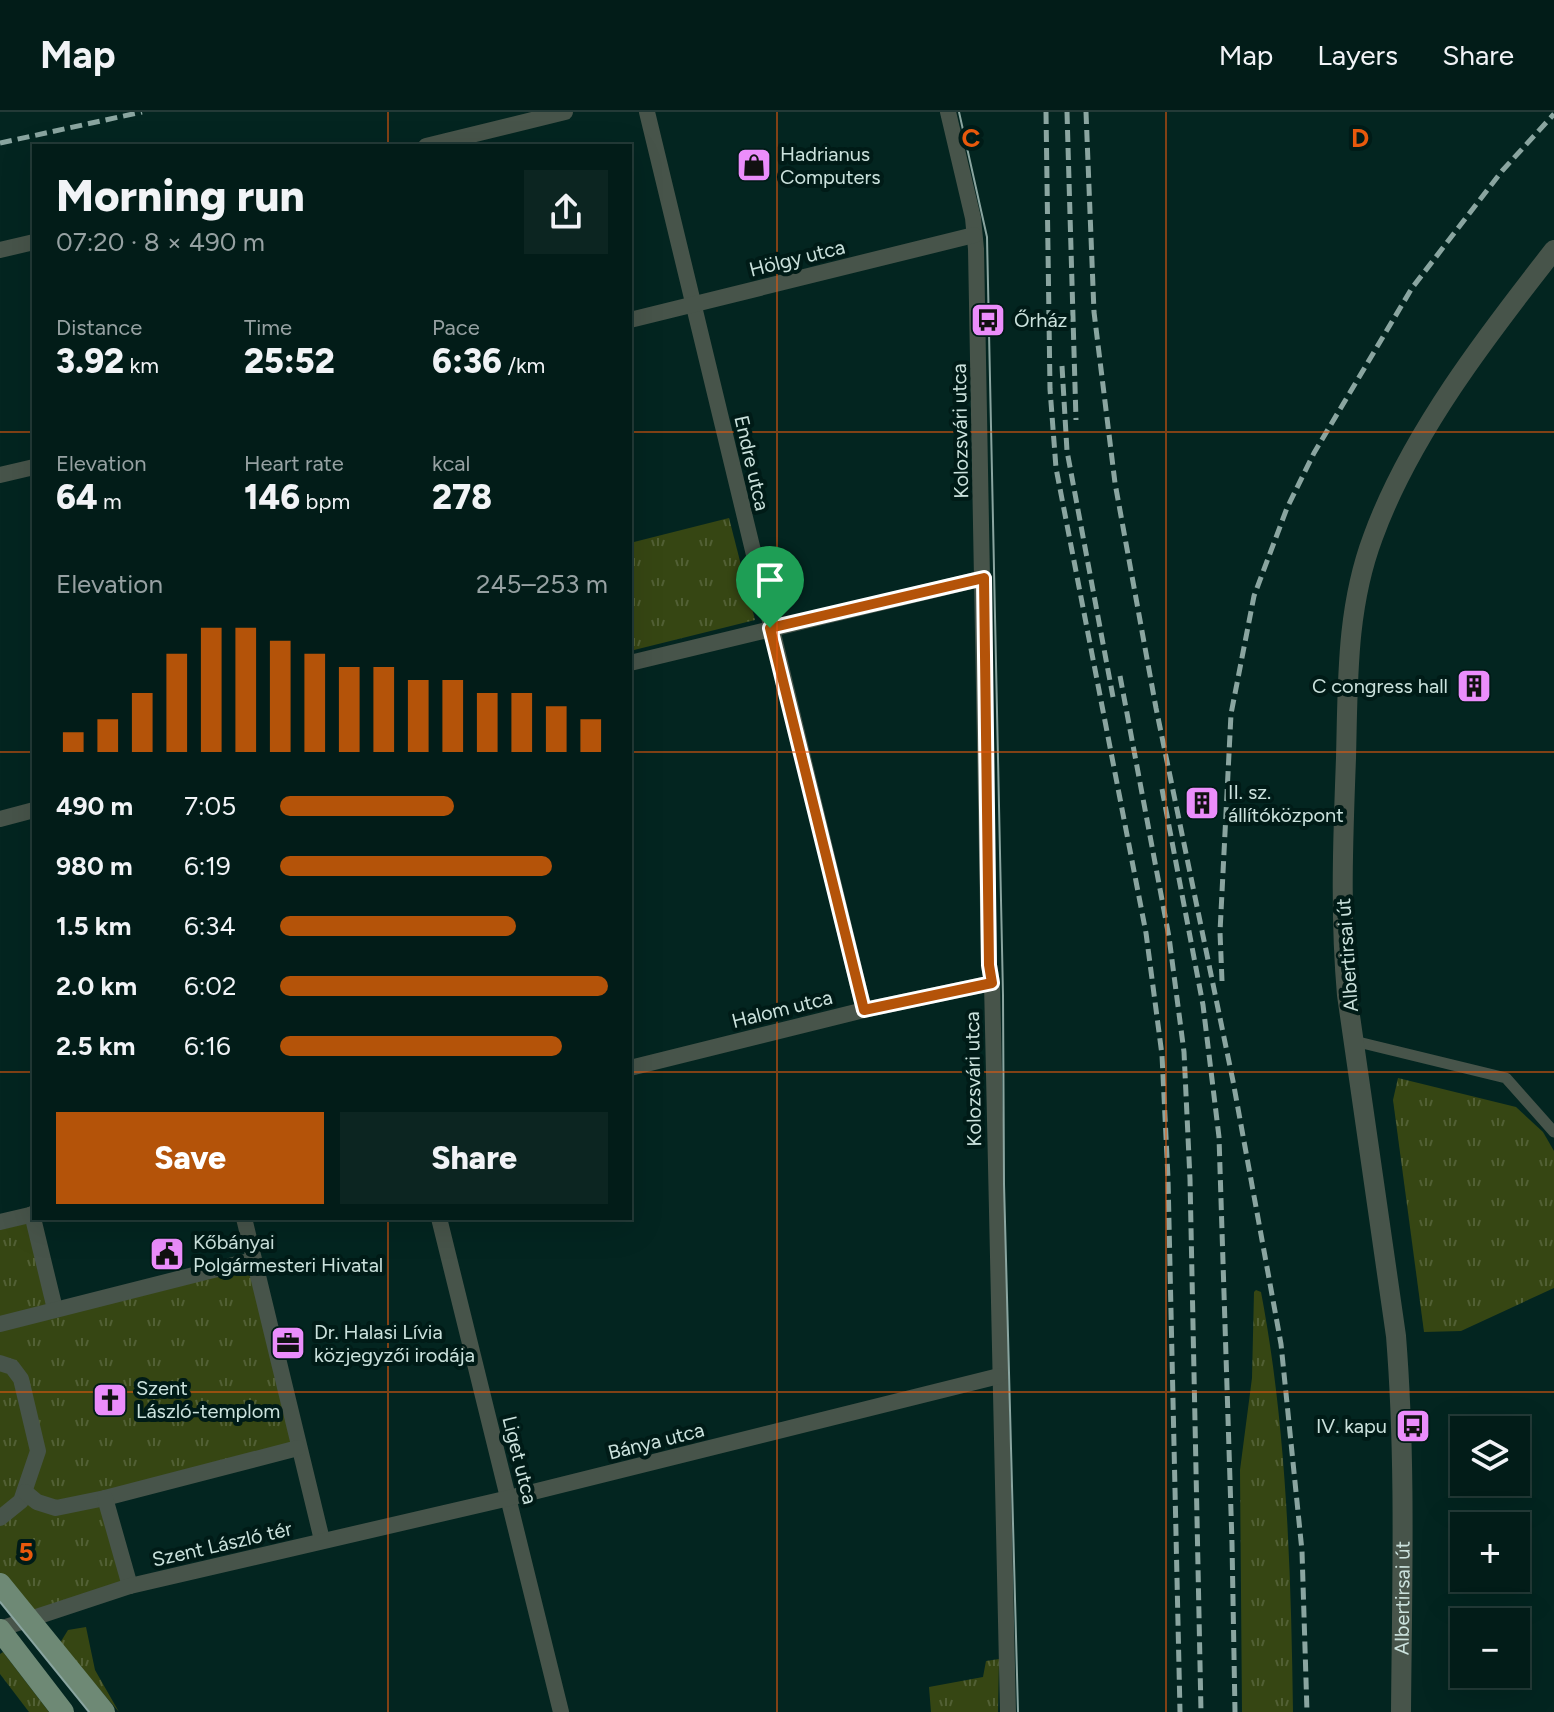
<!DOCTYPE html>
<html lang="en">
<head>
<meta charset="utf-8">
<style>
  body { margin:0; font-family:Figtree,sans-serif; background:#0c2521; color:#f1f3f6; height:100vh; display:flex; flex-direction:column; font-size:30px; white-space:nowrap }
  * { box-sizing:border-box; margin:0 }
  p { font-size:26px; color:#96a1a2 }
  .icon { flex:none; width:44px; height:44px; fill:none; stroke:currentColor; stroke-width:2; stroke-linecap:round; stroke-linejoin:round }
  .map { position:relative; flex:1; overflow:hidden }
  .drawer { position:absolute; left:32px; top:32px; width:600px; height:1076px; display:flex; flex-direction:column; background:#021c18; border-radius:0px; box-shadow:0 8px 32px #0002,0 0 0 2px #233a37 }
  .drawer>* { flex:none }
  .fabs { position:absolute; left:1450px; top:1304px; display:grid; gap:16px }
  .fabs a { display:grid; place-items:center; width:80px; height:80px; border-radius:0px; background:#021c18; box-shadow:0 8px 32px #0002,0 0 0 2px #233a37; font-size:40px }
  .pin { position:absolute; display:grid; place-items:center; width:68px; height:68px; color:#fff; margin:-82px -34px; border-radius:50% 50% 50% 0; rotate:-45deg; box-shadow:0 0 8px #0007 }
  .pin .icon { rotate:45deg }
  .round { display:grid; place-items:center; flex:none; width:84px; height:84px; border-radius:0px; background:#0c2521 }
  .summary { display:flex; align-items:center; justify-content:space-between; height:136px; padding:0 24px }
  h1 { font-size:44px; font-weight:800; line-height:60px }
  .metrics { display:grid; grid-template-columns:repeat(3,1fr); gap:12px; height:136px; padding:8px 24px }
  .metrics div { display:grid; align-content:center }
  .metrics b { font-size:34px; font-weight:800 }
  .metrics small { font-size:22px; font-weight:400 }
  .metrics p { font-size:22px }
  .chart { height:224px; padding:16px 24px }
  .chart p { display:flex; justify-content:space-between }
  .chart svg { width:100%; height:144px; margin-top:8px; stroke:#b45309; stroke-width:6 }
  .cta { display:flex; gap:16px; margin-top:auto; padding:16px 24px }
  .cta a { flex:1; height:92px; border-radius:0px; background:#b45309; color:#fff; font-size:32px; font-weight:800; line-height:92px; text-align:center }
  .cta a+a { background:#0c2521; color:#f1f3f6 }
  ul { padding:0 24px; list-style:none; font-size:26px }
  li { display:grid; grid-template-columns:128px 96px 1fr; align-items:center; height:60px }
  li i { height:20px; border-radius:10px; background:#b45309 }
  header { display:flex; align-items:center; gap:48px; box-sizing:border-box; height:112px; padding:0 40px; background:#021c18; border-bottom:2px solid #233a37 }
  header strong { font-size:38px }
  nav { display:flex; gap:44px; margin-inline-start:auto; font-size:28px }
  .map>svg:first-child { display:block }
  .grass { fill:url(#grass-tufts) }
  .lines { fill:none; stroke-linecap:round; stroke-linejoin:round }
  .pedestrian { stroke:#47544a; stroke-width:11 }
  .minor { stroke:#47544a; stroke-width:16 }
  .tertiary { stroke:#47544a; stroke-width:20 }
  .primary { stroke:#6e8975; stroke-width:22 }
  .tram { stroke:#8aa5a0; stroke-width:2 }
  .rail { stroke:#8aa5a0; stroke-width:5; stroke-dasharray:12 6; stroke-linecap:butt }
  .route-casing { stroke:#fff; stroke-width:16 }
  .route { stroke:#b45309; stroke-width:10 }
  .grid { fill:none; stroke:#e8590c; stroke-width:2; stroke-opacity:0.55 }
  .labels { text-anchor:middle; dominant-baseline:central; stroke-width:8; stroke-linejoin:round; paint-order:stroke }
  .poi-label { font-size:20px; fill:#cbe2dd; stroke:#001b17; text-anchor:start }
  .street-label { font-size:20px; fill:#cbe2dd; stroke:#001b17 }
  .grid-label { font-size:26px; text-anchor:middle; font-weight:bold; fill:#e8590c; stroke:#001b17; stroke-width:8; stroke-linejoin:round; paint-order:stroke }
</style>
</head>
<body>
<header>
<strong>Map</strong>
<nav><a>Map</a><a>Layers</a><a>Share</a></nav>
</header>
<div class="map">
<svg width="1554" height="1600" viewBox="0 0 1554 1600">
  <defs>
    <pattern id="grass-tufts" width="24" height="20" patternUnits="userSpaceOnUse" patternTransform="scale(2)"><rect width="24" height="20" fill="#364613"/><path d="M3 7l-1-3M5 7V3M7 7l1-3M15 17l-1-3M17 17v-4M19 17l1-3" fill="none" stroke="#526035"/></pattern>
  </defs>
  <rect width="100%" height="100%" fill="#032520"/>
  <g class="grass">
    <polygon points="729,406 755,508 630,539 630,431"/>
    <polygon points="1398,966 1516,995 1543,1020 1554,1039 1554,1176 1461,1219 1424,1220 1393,988"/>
    <polygon points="32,1102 55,1197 253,1148 298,1336 106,1386 130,1474 29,1508 0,1472 0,1110"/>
    <path d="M 1256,1178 L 1261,1180 C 1287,1317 1291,1461 1293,1600 L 1242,1600 L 1240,1358 L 1252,1266 L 1254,1180 Z"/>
    <polygon points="86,1515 95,1558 119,1600 60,1531 68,1518"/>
    <polygon points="3,1540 49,1600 29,1600 0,1562 0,1542"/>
    <polygon points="999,1547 998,1600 931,1600 929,1575 983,1565 986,1549"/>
  </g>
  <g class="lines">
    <polyline class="pedestrian" points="1354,929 1506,966 1554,1020"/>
    <g class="minor">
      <polyline points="647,0 864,898"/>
      <polyline points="948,0 973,106 976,137 989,853 992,871 1008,1600"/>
      <polyline points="426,34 565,0"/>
      <polyline points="0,138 34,130"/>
      <polyline points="630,208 974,123"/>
      <polyline points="0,363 34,355"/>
      <polyline points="630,551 984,466"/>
      <polyline points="0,707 34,698"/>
      <polyline points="630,956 864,898 992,871"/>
      <polyline points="32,1102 55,1197"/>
      <polyline points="244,1106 322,1428"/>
      <polyline points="439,1106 561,1600"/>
      <polyline points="0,1110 34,1102"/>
      <polyline points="0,1212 253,1148"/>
      <polyline points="0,1251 12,1255 21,1267 38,1339 21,1389 0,1406"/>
      <polyline points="25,1380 37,1390 56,1396 105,1386 298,1336"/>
      <polyline points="105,1386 130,1474"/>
      <polyline points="0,1517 130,1474 509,1386 999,1264"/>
    </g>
    <path class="tertiary" id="s1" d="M 1401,1600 C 1402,1475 1406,1349 1396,1224 L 1347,883 C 1340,804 1343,725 1346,646 C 1348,570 1346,497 1373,425 C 1410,323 1488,222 1554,138"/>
    <g class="primary">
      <polyline points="0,1472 104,1600"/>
      <polyline points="0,1518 63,1600"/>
    </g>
    <g class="tram">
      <polyline points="959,0 987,125 1003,883 1004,1072 1018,1600"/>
      <polyline points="0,1490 89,1600"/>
    </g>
    <g class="rail">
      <polyline points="1046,0 1050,277 1056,356 1146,821 1162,943 1168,1066 1180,1600"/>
      <polyline points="1067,0 1076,308"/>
      <polyline points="1086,0 1094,200 1115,371 1156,596 1233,969 1281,1232 1302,1439 1307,1600"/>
      <polyline points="0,31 142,0"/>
      <polyline points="1062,254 1067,339 1113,585"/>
      <polyline points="1120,564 1169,825 1184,940 1190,1067 1201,1600"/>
      <polyline points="1162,677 1203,893 1219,1025 1232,1431 1235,1600"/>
      <polyline points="1222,869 1220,820 1231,602 1254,484 1287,396 1314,341 1412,176 1502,59 1554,2"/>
    </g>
  </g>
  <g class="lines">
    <g class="route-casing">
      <polygon id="route" points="984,466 989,853 992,871 864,898 770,516"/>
    </g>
    <use href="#route" class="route"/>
  </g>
  <path class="grid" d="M 388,0 L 388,34M 777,0 L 777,1600M 1166,0 L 1166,1600M 0,320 L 34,320M 630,320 L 1554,320M 0,640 L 34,640M 630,640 L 1554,640M 0,960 L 34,960M 630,960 L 1554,960M 388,1106 L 388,1600M 0,1280 L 1554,1280"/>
  <defs>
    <g id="shop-square" transform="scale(1.8)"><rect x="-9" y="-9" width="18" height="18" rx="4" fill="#eb8dfb" stroke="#001b17"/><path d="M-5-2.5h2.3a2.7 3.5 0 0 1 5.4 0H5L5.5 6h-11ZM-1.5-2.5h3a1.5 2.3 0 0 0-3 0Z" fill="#111"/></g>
    <g id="bus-square" transform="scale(1.8)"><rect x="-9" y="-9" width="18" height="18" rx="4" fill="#eb8dfb" stroke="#001b17"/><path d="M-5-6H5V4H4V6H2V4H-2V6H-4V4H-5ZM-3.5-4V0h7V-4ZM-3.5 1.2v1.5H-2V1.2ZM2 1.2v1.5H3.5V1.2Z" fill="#111"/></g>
    <g id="building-square" transform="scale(1.8)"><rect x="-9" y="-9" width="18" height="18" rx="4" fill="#eb8dfb" stroke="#001b17"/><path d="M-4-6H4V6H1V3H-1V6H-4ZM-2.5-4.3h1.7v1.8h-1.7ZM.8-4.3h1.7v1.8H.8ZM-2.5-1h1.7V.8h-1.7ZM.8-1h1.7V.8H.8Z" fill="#111"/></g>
    <g id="civic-square" transform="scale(1.8)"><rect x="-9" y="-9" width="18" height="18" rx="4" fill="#eb8dfb" stroke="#001b17"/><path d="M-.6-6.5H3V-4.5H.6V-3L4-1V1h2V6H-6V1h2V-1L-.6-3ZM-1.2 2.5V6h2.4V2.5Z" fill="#111"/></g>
    <g id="office-square" transform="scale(1.8)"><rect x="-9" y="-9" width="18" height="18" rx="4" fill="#eb8dfb" stroke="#001b17"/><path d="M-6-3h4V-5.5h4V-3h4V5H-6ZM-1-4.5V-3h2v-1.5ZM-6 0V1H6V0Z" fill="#111"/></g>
    <g id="church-square" transform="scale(1.8)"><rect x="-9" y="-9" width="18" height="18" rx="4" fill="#eb8dfb" stroke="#001b17"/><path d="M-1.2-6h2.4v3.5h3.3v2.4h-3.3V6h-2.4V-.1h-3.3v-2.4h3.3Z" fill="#111"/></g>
  </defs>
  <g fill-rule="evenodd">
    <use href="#shop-square" x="754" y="53"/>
    <use href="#bus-square" x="988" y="208"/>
    <use href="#building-square" x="1474" y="574"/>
    <use href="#building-square" x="1202" y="691"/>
    <use href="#civic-square" x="167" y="1142"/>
    <use href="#office-square" x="288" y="1231"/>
    <use href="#church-square" x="110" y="1288"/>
    <use href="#bus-square" x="1413" y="1314"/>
  </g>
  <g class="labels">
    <g class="poi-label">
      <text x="780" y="42">Hadrianus<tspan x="780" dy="23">Computers</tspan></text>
      <text x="1014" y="208">Őrház</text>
      <text x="1448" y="574" text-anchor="end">C congress hall</text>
      <text x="1228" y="680">II. sz.<tspan x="1228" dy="23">állítóközpont</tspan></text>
      <text x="193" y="1130">Kőbányai<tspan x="193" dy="23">Polgármesteri Hivatal</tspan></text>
      <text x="314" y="1220">Dr. Halasi Lívia<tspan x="314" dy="23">közjegyzői irodája</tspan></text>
      <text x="136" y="1276">Szent<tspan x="136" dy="23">László-templom</tspan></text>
      <text x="1387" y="1314" text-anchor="end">IV. kapu</text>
    </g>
    <g class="street-label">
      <text transform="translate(797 146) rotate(-14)">Hölgy utca</text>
      <text transform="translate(960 319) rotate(-91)">Kolozsvári utca</text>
      <text transform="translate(752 351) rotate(77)">Endre utca</text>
      <text transform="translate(1347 843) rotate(-94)">Albertirsai út</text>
      <text transform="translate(782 897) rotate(-14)">Halom utca</text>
      <text transform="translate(973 967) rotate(-91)">Kolozsvári utca</text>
      <text transform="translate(656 1329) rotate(-14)">Bánya utca</text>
      <text transform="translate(520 1348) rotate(76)">Liget utca</text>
      <text transform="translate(222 1432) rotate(-13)">Szent László tér</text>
      <text stroke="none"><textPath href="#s1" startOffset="114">Albertirsai út</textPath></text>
    </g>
  </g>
  <g class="grid-label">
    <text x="971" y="35">C</text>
    <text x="1360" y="35">D</text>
    <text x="26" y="1449">5</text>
  </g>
</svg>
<div class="fabs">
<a><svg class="icon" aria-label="layers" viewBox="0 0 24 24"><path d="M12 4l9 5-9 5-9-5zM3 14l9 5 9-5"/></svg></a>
<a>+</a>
<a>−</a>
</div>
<div class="pin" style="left:770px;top:516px;background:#1e9e55"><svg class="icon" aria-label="arrive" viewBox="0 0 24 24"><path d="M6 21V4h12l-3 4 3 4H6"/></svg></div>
<section class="drawer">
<div class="summary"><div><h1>Morning run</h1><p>07:20 · 8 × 490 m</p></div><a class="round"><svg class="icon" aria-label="share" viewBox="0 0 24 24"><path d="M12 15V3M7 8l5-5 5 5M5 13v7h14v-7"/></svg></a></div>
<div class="metrics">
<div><p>Distance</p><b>3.92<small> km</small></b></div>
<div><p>Time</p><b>25:52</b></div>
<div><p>Pace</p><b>6:36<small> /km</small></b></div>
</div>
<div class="metrics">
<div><p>Elevation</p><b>64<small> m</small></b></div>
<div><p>Heart rate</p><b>146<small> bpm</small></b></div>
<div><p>kcal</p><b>278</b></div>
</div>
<div class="chart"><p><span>Elevation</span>245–253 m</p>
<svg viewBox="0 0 160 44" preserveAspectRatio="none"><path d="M5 44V38M15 44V34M25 44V26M35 44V14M45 44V6M55 44V6M65 44V10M75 44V14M85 44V18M95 44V18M105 44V22M115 44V22M125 44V26M135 44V26M145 44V30M155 44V34"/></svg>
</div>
<ul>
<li><b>490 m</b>7:05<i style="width:53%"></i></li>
<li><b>980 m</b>6:19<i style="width:83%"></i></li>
<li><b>1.5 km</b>6:34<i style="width:72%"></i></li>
<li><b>2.0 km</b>6:02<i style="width:100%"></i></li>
<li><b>2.5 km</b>6:16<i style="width:86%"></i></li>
</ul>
<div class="cta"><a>Save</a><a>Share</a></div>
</section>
</div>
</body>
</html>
